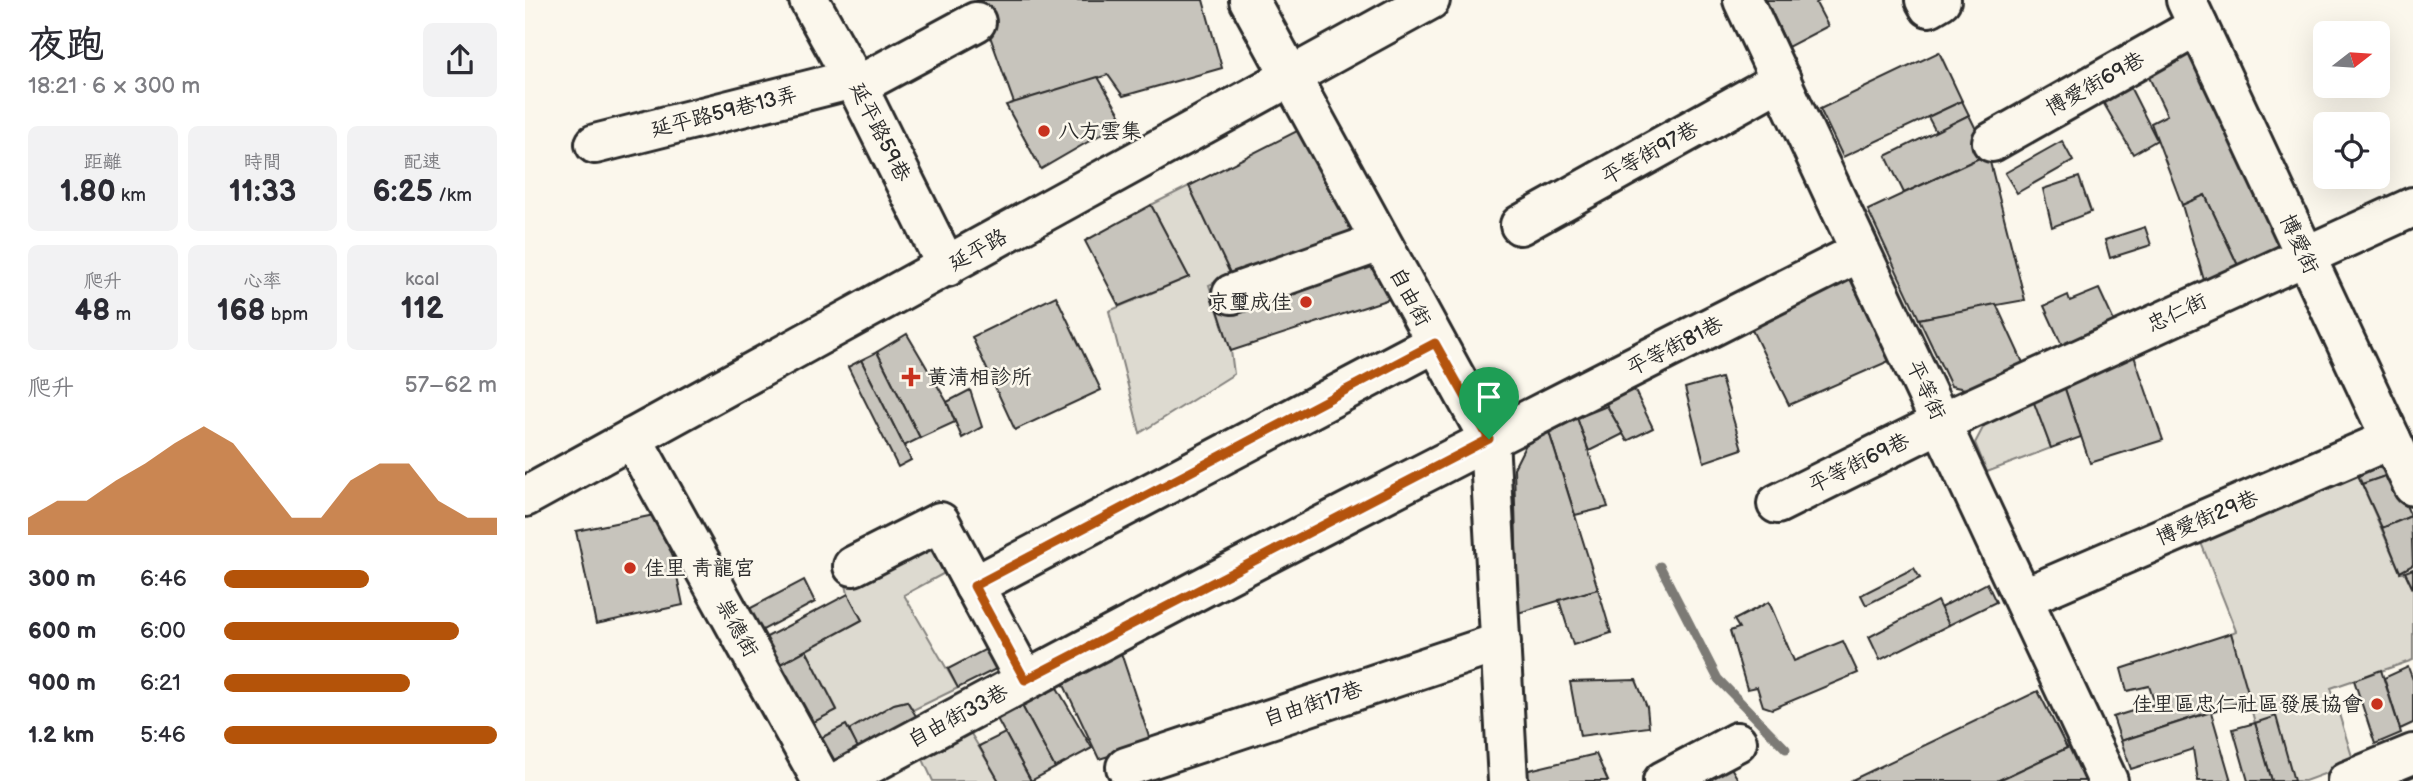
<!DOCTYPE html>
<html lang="zh-TW">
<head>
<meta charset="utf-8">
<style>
  body { margin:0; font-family:"Balsamiq Sans","LXGW WenKai TC",sans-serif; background:#f2f2f3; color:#2b2b33; height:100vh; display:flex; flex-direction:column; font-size:26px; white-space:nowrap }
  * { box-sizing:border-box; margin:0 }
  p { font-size:23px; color:#7c7c81 }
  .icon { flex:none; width:38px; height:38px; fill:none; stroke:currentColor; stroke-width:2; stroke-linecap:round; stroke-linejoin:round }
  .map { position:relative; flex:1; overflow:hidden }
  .details { display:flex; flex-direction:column; background:#fff; width:525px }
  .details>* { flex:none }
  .needle { width:46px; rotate:73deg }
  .buttons { position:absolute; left:1788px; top:21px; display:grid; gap:14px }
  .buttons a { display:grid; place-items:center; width:77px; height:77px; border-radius:10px; background:#fff; box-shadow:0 7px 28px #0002; font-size:35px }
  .pin { position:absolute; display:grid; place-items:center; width:60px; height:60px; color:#fff; margin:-72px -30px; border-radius:50% 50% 50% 0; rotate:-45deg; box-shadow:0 0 7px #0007 }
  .pin .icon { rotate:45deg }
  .round { display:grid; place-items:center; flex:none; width:74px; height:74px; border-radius:10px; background:#f2f2f3 }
  .head { display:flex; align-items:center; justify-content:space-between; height:119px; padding:0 28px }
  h1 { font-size:38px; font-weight:600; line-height:52px }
  .stats { display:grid; grid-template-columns:repeat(3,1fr); gap:10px; height:119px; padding:7px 28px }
  .stats div { display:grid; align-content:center; border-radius:10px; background:#f2f2f3; text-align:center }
  .stats b { font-size:30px; font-weight:600 }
  .stats small { font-size:19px; font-weight:400 }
  .stats p { font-size:19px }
  .chart { height:196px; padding:14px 28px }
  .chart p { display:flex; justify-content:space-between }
  .chart svg { width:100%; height:126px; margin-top:7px; fill:#b45309; opacity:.7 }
  ul { padding:0 28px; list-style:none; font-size:23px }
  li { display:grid; grid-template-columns:112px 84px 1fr; align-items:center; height:52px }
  li i { height:18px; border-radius:9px; background:#b45309 }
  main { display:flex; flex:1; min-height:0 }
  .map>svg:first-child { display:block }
  .green { fill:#dddad0; stroke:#84827e; stroke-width:2 }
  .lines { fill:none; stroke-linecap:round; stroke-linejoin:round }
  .stream { stroke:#7b7a75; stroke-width:9 }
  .building { fill:#c7c4bc; stroke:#2b2b2b; stroke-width:2 }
  .minor-casing { stroke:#2b2b2b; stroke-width:44 }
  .minor { stroke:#fbf7ec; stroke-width:38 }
  .route-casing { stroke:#fff; stroke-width:14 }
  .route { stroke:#b45309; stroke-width:9 }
  .poi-dot { fill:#c8321e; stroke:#fbf7ec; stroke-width:2.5 }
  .labels { text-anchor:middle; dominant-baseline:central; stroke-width:5; stroke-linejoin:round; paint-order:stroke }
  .street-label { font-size:21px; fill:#2b2b2b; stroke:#fbf7ec }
  .poi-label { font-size:21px; fill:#2b2b2b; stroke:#fbf7ec; text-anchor:start }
</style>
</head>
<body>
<main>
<section class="details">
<div class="head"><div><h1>夜跑</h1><p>18:21 · 6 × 300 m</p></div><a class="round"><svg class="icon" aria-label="share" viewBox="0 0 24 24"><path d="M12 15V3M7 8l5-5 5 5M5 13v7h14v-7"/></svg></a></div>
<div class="stats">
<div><p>距離</p><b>1.80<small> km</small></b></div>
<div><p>時間</p><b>11:33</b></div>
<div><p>配速</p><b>6:25<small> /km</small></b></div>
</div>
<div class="stats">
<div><p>爬升</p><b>48<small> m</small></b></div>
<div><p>心率</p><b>168<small> bpm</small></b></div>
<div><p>kcal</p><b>112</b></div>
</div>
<div class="chart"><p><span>爬升</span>57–62 m</p>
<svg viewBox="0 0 160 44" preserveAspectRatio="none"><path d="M0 44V38L10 32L20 32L30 25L40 19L50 12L60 6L70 12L80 25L90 38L100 38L110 25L120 19L130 19L140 32L150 38L160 38V44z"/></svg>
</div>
<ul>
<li><b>300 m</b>6:46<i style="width:53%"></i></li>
<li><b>600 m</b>6:00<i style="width:86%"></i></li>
<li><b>900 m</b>6:21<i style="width:68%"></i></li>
<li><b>1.2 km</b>5:46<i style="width:100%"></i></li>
</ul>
</section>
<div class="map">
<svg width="1888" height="781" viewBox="0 0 1888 781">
  <rect width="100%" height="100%" fill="#fbf7ec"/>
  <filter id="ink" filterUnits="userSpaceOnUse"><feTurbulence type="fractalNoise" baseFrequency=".0143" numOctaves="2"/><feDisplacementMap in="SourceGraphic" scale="14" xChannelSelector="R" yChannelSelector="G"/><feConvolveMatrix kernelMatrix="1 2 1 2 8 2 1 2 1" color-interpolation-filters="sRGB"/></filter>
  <g filter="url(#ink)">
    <g class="green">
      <polygon points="664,186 706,275 684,285 706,351 709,374 615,433 584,311 664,277 626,205"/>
      <polygon points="1508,400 1526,448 1462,472 1450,443 1461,422"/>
      <polygon points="1827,461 1875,572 1880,572 1888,589 1888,660 1806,688 1829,763 1780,781 1769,781 1730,723 1706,633 1711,631 1671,530"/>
      <polygon points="412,540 427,569 379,595 433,688 388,710 382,701 369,704 324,730 321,725 288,742 281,726 312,709 281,650 337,620 323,594 320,580"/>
      <polygon points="442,727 474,781 408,781 395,753"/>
    </g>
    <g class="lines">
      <polyline class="stream" points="1135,566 1193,679 1261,749"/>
    </g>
    <g class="building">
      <polygon points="452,0 678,0 697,68 598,96 583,75 489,103"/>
      <polygon points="1241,0 1296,0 1291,3 1303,26 1263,47"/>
      <polygon points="1671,48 1758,238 1751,256 1716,272 1680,195 1657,205 1626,123 1642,115 1621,71"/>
      <polygon points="1414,52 1437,101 1318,157 1295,109"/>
      <polygon points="1599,75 1632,140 1608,154 1571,90"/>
      <polygon points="573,77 599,121 516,169 481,105"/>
      <polygon points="1437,101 1444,115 1411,132 1403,117"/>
      <polygon points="1444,115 1463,154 1379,193 1361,156"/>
      <polygon points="772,131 788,136 837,231 737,277 729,265 706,275 664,186"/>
      <polygon points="1537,141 1548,161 1492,193 1480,173"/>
      <polygon points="1463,154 1500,300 1394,319 1343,210"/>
      <polygon points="1554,177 1566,212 1527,227 1518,189"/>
      <polygon points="1680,195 1716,272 1681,287 1657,205"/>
      <polygon points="626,205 664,277 594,306 560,241"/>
      <polygon points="1620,227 1626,245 1585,258 1580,240"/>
      <polygon points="856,253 870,297 706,351 692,307"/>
      <polygon points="1324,276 1364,361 1264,405 1225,326"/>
      <polygon points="1574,289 1593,330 1540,352 1519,306 1543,295 1545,301"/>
      <polygon points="531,296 576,390 490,430 447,337"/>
      <polygon points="1471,304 1500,367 1450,391 1426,386 1394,319"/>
      <polygon points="382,334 422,402 430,422 395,438 352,352"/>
      <polygon points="352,352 395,438 379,446 336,360"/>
      <polygon points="1608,353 1638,440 1565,463 1539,386"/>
      <polygon points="336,360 386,460 373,467 323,367"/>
      <polygon points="1196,378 1217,449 1179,462 1160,388"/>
      <polygon points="1539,386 1556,437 1526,448 1508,400"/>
      <polygon points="1109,389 1128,428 1102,441 1080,402"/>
      <polygon points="445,390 457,427 437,438 422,402"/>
      <polygon points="1082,406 1098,434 1064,451 1052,418"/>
      <polygon points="1052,418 1083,507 1050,515 1023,429"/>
      <polygon points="1023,429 1073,589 993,613 989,468 1001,444"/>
      <polygon points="1856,450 1866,474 1837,484 1827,461"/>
      <polygon points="1866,474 1886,516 1857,528 1837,484"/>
      <polygon points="139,513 158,605 71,624 51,531"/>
      <polygon points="1886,516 1888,565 1875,572 1857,528"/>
      <polygon points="1389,568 1395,578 1341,605 1336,595"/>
      <polygon points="1888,569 1888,589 1880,572"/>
      <polygon points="279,580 290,602 236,631 224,609"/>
      <polygon points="1462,583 1471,602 1424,625 1415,608"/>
      <polygon points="1073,589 1086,633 1048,645 1034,600"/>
      <polygon points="323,594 337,620 250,667 236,640"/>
      <polygon points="1412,601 1424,625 1355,660 1344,637"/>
      <polygon points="1244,602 1269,661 1318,641 1333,673 1247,709 1238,706 1232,687 1222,689 1205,631 1214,628 1209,620"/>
      <polygon points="1706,633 1725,699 1596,741 1588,717 1630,704 1624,686 1602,691 1596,669"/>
      <polygon points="463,648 473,668 433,688 423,669"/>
      <polygon points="281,650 312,710 281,726 250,667"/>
      <polygon points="596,653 626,743 574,759 538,683"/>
      <polygon points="1883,667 1888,680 1888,723 1875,729 1859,678"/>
      <polygon points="1856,670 1876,733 1850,744 1829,680"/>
      <polygon points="1111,680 1122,707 1124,727 1055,736 1045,682"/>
      <polygon points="531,686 567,748 530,768 496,704"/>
      <polygon points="1513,691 1542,748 1472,781 1325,781"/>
      <polygon points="382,701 397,726 337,758 324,730 369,704"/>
      <polygon points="496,704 530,768 506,781 470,715"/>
      <polygon points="1686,712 1706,781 1673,781 1668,749 1606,769 1596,741"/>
      <polygon points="1751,716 1769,781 1747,781 1730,723"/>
      <polygon points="1730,723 1747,781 1723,781 1708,729"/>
      <polygon points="321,725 341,763 308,780 288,742"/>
      <polygon points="480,733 506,781 474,781 454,746"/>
      <polygon points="1548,745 1566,781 1472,781 1542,748"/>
      <polygon points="1071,754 1083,781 1001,781 1000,771"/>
      <polygon points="1205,766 1214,781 1175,781"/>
    </g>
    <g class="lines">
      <g class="minor-casing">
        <g id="minor">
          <polyline points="284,0 332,86 422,267"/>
          <polyline points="724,0 964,439 983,781"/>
          <polyline points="1218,0 1583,781"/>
          <polyline points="1400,0 1404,7 1416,0"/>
          <polyline points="1661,0 1888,486"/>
          <polyline points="332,86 451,22"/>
          <polyline points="1467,142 1673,26"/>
          <polyline points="70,144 328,79"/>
          <polyline points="995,225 1256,80"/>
          <polyline points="707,294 855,242"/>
          <polyline points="107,438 297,781"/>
          <polyline points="0,497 905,0"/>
          <polyline points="1252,504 1417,422 1888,207"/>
          <polyline points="328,566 415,522 500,680"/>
          <polyline points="449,586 910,343"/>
          <polyline points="1498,598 1866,439"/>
          <polyline points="601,767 976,642"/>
          <path d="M 314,781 C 651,598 993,424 1335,252"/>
          <polyline points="1138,781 1212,742"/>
          <polyline points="1822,781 1888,754"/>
        </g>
      </g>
      <use href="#minor" class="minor"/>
    </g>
  </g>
  <g class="lines" filter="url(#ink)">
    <g class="route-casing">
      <polygon id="route" points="910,343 964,439 500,680 449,586"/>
    </g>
    <use href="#route" class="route"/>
  </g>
  <g class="poi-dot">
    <circle cx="519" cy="131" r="7"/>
    <circle cx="781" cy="302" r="7"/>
    <path d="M382.5 366.5h7v7h7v7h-7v7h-7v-7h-7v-7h7z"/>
    <circle cx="105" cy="568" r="7"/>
    <circle cx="1852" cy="704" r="7"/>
  </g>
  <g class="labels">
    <g class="street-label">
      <text transform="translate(1570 84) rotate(-29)">博愛街69巷</text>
      <text transform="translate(199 112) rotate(-14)">延平路59巷13弄</text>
      <text transform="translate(355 132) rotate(63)">延平路59巷</text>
      <text transform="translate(1125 153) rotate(-29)">平等街97巷</text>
      <text transform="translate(1774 244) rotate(65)">博愛街</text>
      <text transform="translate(453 250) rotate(-29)">延平路</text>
      <text transform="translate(885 297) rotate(62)">自由街</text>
      <text transform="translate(1652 313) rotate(-25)">忠仁街</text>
      <text transform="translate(1150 346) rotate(-27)">平等街81巷</text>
      <text transform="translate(1401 390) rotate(65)">平等街</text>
      <text transform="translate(1334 463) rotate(-26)">平等街69巷</text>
      <text transform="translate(1682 518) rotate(-23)">博愛街29巷</text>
      <text transform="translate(212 628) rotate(61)">祟德街</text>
      <text transform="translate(788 704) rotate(-18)">自由街17巷</text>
      <text transform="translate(433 716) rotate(-28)">自由街33巷</text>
    </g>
    <g class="poi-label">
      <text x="533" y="131">八方雲集</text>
      <text x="767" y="302" text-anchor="end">京璽成佳</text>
      <text x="402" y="377">黃清相診所</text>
      <text x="119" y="568">佳里 青龍宮</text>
      <text x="1838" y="704" text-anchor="end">佳里區忠仁社區發展協會</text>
    </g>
  </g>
</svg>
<div class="buttons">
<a><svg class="needle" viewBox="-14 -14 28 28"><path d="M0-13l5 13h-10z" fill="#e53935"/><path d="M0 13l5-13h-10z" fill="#7c7c81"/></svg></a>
<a><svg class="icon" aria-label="locate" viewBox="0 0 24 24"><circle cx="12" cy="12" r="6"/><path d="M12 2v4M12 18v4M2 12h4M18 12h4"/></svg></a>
</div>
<div class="pin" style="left:964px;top:439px;background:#1e9e55"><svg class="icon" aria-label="arrive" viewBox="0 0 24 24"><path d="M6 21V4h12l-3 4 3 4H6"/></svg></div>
</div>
</main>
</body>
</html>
